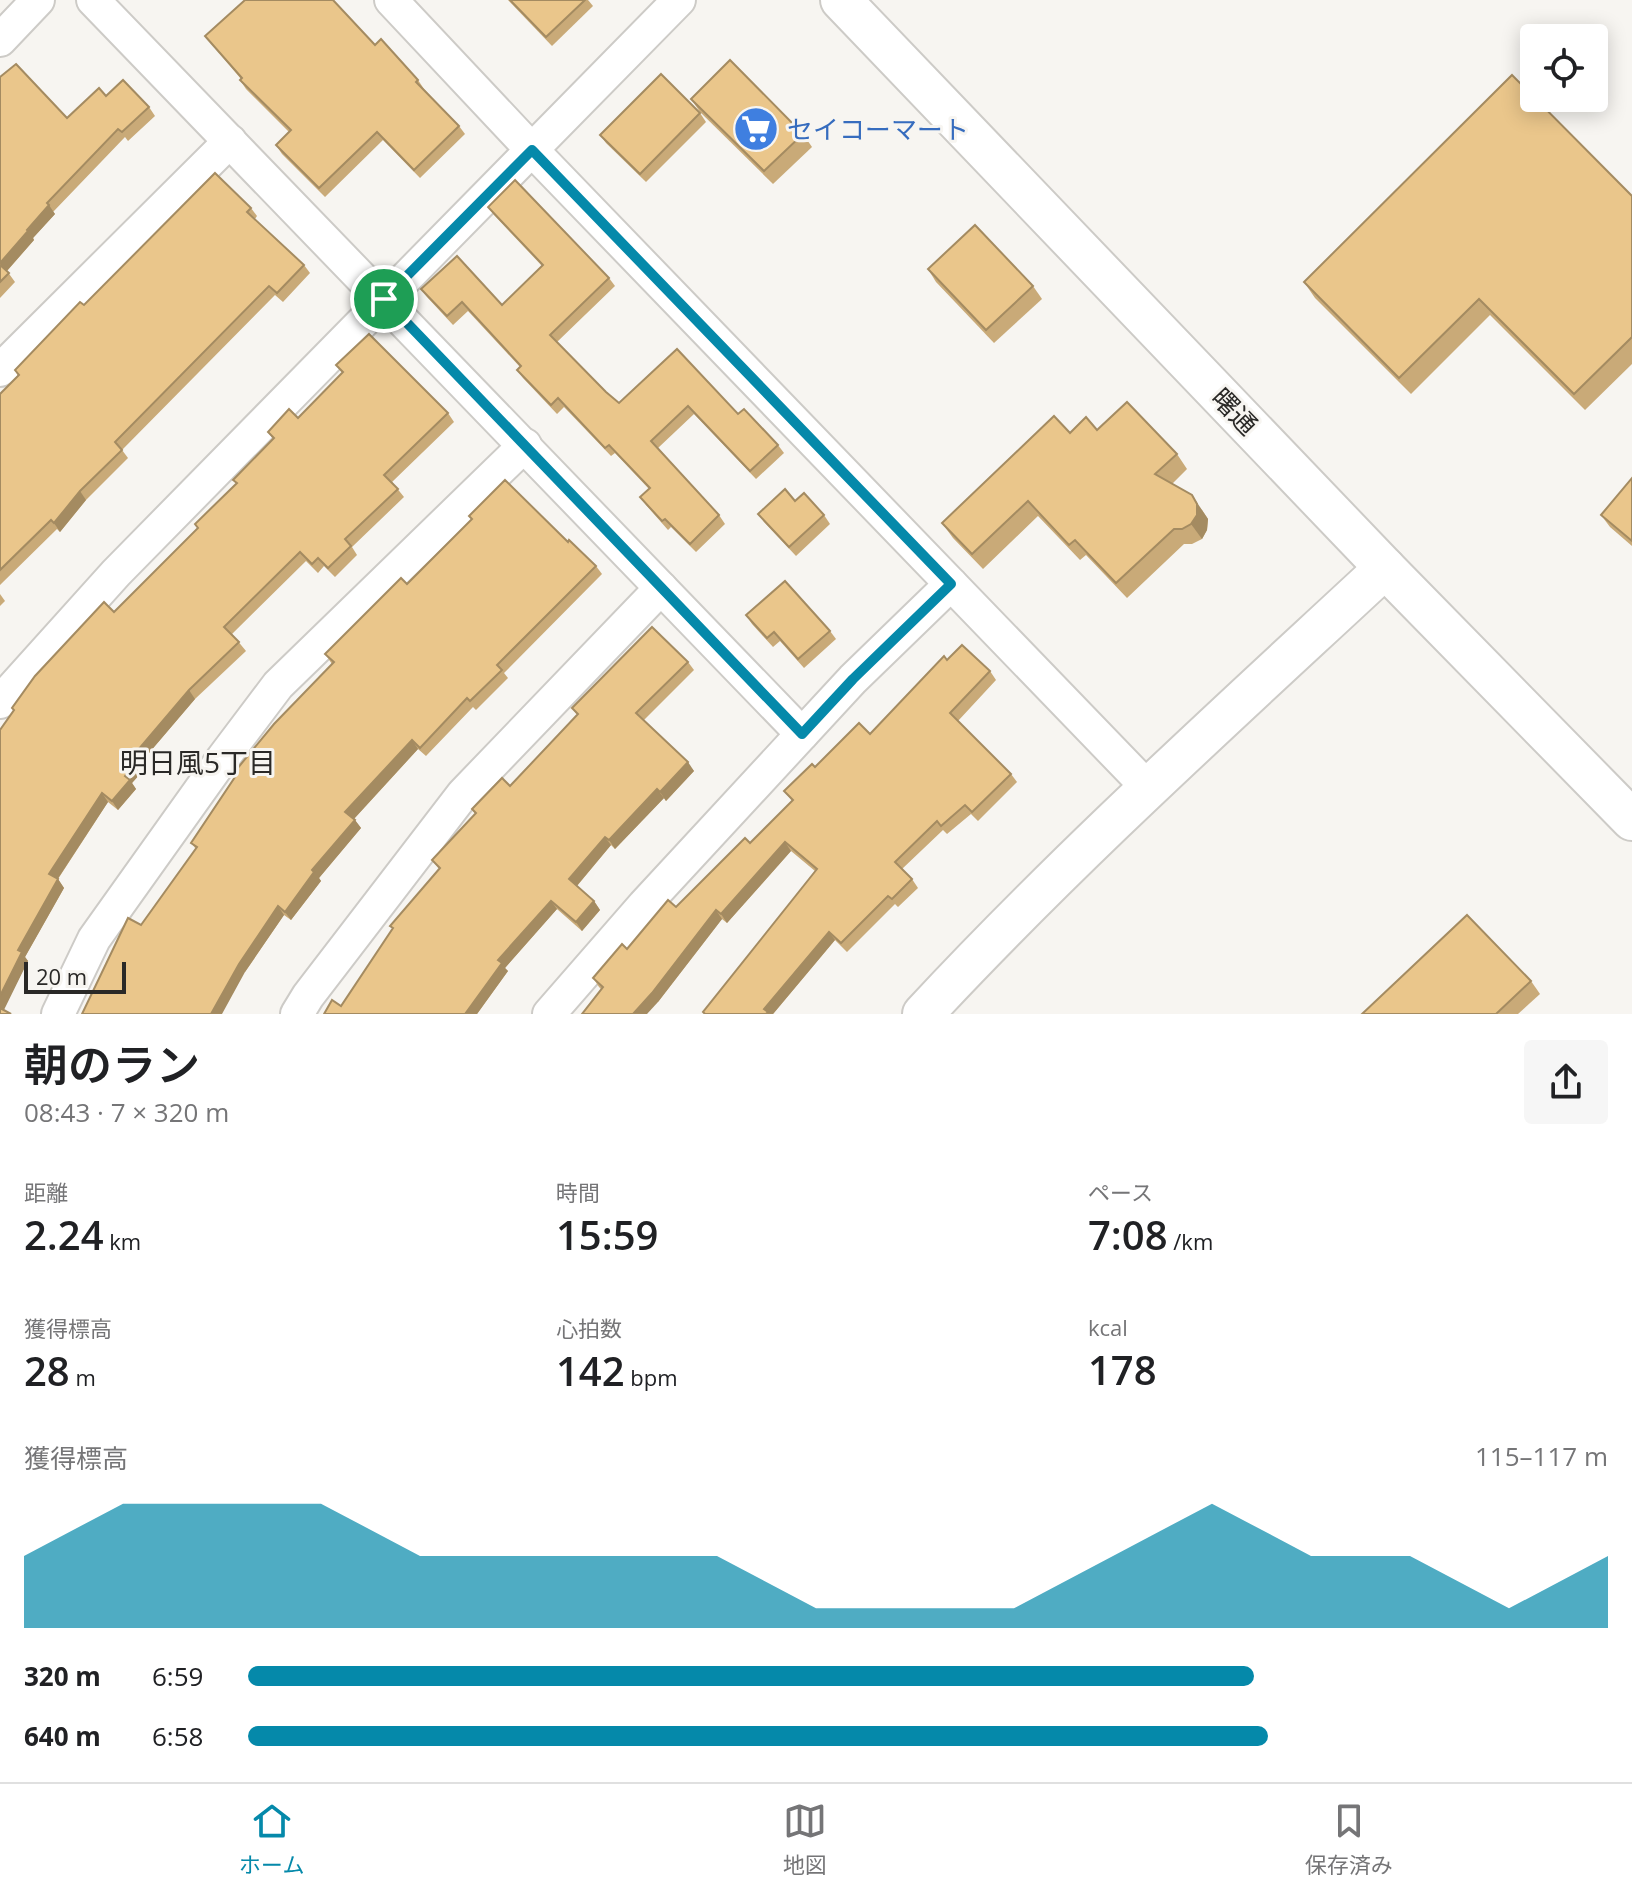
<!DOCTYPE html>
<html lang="ja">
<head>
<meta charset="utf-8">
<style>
  body { margin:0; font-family:"Open Sans","Noto Sans JP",sans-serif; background:#f6f6f6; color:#202124; height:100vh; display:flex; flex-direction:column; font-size:30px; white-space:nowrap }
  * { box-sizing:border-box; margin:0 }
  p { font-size:26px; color:#757577 }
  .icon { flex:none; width:44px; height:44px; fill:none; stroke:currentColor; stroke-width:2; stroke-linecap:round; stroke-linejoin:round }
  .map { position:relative; height:1014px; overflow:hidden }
  .panel { display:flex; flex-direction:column; background:#fff; flex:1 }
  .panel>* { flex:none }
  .buttons { position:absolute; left:1520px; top:24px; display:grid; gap:16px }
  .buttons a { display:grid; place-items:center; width:88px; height:88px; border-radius:8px; background:#fff; box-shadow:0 4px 20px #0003; font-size:40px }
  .scale { position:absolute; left:24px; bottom:20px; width:102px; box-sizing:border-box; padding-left:8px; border:4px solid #2a2927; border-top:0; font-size:22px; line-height:28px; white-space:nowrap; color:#2a2927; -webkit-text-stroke:6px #f7f5f1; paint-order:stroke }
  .pin { position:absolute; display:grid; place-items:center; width:68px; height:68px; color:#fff; margin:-34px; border:4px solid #fff; border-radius:50%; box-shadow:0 2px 8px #0007 }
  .round { display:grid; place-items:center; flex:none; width:84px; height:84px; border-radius:8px; background:#f6f6f6 }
  .headline { display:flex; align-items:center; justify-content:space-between; height:136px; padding:0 24px }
  h1 { font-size:44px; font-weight:600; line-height:60px }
  .figures { display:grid; grid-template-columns:repeat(3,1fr); gap:12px; height:136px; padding:8px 24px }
  .figures div { display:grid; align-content:center }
  .figures b { font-size:40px; font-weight:600 }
  .figures small { font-size:22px; font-weight:400 }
  .figures p { font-size:22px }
  .chart { height:224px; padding:16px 24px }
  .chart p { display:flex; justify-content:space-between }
  .chart svg { width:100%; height:144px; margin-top:8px; fill:#0589aa; opacity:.7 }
  ul { padding:0 24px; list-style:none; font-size:26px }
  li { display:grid; grid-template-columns:128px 96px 1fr; align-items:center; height:60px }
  li i { height:20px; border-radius:10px; background:#0589aa }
  .tabs { display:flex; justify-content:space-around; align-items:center; height:112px; border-top:2px solid #e0e0e0; background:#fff; font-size:22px; color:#757577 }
  .tabs a { display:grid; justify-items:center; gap:4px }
  .tabs .selected { color:#0589aa }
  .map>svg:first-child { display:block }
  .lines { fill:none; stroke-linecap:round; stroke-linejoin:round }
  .minor-casing { stroke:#cdcbc7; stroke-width:36 }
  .tertiary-casing { stroke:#cdcbc7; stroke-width:44 }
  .minor { stroke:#fff; stroke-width:32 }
  .tertiary { stroke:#fff; stroke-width:40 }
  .wall { fill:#c9aa78 }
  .shaded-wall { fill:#a48b61 }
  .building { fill:#eac68b; stroke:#a48b61; stroke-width:2 }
  .route-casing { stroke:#fff; stroke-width:16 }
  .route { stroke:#0589aa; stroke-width:10 }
  .labels { text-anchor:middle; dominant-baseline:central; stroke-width:6; stroke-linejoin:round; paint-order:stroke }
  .shop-label { font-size:26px; fill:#366cbe; stroke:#f7f5f1; text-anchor:start }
  .street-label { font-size:26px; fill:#2a2927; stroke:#f7f5f1 }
  .neighbourhood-label { font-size:28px; fill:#2a2927; stroke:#f7f5f1 }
</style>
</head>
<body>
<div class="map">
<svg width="1632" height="1014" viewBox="0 0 1632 1014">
  <rect width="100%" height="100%" fill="#f7f5f1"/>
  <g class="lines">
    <g class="minor-casing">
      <g id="minor">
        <polyline points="93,0 802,734"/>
        <polyline points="391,0 532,150 1148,788"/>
        <polyline points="0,40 38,0"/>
        <polyline points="0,370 230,141"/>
        <polyline points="0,702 116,573 679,0"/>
        <polyline points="58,1014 94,939 223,758 278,685 525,445"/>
        <polyline points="297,1014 308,996 463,794 661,588"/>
        <polyline points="549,1014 644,905 853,679 951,584"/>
      </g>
    </g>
    <g class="tertiary-casing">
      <g id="tertiary">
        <polyline points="841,0 1385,568 1632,820"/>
        <path d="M 923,1014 C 1069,857 1228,714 1385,568"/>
      </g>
    </g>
    <use href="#minor" class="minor"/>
    <use href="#tertiary" class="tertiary"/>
  </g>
  <g class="wall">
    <polygon points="508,0 588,0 593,6 552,46"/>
    <polygon points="205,36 375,45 418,80 424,89 459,126 465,134 420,178 383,140 325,197 282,154 276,145 289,132 246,89 240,80 241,79"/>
    <polygon points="0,77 67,118 106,96 149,107 155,116 128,141 125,137 53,212 55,214 33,238 34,240 7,271 15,282 0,298"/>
    <polygon points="691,99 803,134 812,147 773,184 700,112"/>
    <polygon points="700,113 706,122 646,182 606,143 600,135"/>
    <polygon points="1632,196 1632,364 1585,410 1490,315 1411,394 1315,298 1304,282"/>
    <polygon points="488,207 609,278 615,286 557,342 606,392 619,403 677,349 738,414 778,445 784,453 756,479 694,414 658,448 719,515 725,524 696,552 671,527 668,530 646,505 640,497 649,489 615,453 611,456 564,407 557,414 523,378 517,370 520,367 468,311 453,325 427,297 421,289 502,305 542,266 494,215"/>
    <polygon points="251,208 257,216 255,219 304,265 310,273 283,302 275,295 122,450 128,458 86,500 60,532 57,529 0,585 0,394 18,376 15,370 84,305"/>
    <polygon points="928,269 1033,286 1042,299 994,343 936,282"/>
    <polygon points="336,365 448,413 454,422 392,482 404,497 352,547 357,555 335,577 324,566 318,573 306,561 232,634 246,651 195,699 143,760 137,769 140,774 132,783 136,789 118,810 108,802 58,879 64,888 25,957 28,961 0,1014 14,711 12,708 114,612 198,528 195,524 236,484 233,480 273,439 268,432 298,418 342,373"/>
    <polygon points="1097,430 1177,454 1187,469 1172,484 1202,510 1208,519 1207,530 1202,539 1192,544 1184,544 1127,598 1086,555 1080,560 1038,516 983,569 953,538 942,523 1070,433"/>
    <polygon points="1632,478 1632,546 1610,527 1601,515"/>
    <polygon points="795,501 824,515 830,524 796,556 764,522 758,514"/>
    <polygon points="469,516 568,542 596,566 602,574 504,673 508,678 476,710 473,707 426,756 418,749 354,819 361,828 319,878 321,881 291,920 284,915 245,972 141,925 196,849 191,843 235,778 232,775 332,664 325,654 407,584 472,520"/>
    <polygon points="0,594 5,601 0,606"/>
    <polygon points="746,615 830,631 836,639 804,668 780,641 773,647 752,624"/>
    <polygon points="947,660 990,671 996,680 958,721 1011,774 1017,782 978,821 971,814 947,834 943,830 902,869 912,879 918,888 898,907 895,904 847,952 835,940 773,1014 704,1014 815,871 791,851 727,923 722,919 658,1002 601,989 599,987 593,978 750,843 792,801 784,791 815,767 870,734"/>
    <polygon points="688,662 694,670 644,720 694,771 666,801 664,798 615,849 611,845 577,886 594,901 600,910 582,931 557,909 505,968 508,971 477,1014 324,1014 341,1006 393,929 390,926 439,869 432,860 475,814 472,809 510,786 577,715 572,708"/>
    <polygon points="1531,981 1540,994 1518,1014 1362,1014"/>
  </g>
  <g class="shaded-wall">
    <polygon points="49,205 55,214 33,238 34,240 5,273 0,263"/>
    <polygon points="80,491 86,500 60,532 54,523"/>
    <polygon points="1192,495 1208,519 1207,530 1202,539 1191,524"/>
    <polygon points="189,690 195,699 143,760 137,769 140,774 132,783 136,789 118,810 112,801 125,776 130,762 137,751"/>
    <polygon points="412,740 418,749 352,821 345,812"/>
    <polygon points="688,762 694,771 666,801 660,792"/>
    <polygon points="657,789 664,798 615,849 609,840"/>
    <polygon points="102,793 108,802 55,883 49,874"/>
    <polygon points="355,820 361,828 319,878 321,881 291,920 285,912 312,870"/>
    <polygon points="605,837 611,845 575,888 569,879"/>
    <polygon points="785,842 791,851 727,923 721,914"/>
    <polygon points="58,879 64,888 25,957 28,961 2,1014 0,1013 0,996 18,950"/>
    <polygon points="551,901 557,909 505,968 508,971 477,1014 465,1014 498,960"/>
    <polygon points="594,901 600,910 582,931 576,922"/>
    <polygon points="278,906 284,915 245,972 222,1014 211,1014 239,964"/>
    <polygon points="716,910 722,919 658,1002 647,1014 633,1014"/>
    <polygon points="829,932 835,940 773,1014 766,1014 764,1009"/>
  </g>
  <g class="building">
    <polygon points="245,0 333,0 375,45 381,39 418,80 416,82 459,126 414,170 377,132 319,188 276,145 291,130 240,80 242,78 205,36"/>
    <polygon points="510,0 585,0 546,37"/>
    <polygon points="730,60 803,134 764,171 691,99"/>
    <polygon points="16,64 67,118 99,88 106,96 123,80 149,107 122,132 118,129 47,203 49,205 27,230 28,231 0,263 0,77"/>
    <polygon points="661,74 700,113 640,174 600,135"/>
    <polygon points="1512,75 1632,196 1632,337 1574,394 1479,299 1399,378 1304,282"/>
    <polygon points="215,173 251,208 247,212 304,265 277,293 269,286 115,442 122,450 80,491 54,523 51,520 0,570 0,394 19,375 15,370 80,302 84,305"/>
    <polygon points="515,180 609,278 550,335 606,392 619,403 677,349 738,414 744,409 778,445 750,471 688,406 651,441 719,515 690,544 665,519 662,521 640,497 650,488 609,445 605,448 558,398 551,405 517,370 521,366 462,302 447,316 421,289 457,256 502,305 543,265 488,207"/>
    <polygon points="975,225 1033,286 986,330 928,269"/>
    <polygon points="0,265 9,273 0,282"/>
    <polygon points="369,334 448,413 384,475 398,489 345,539 351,546 328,568 318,558 312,564 300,552 224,627 239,642 189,690 137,751 130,762 134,765 125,776 130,780 112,801 102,793 49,874 58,879 18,950 22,952 0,996 0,730 14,710 12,708 35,676 104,602 114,612 198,528 195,524 237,483 233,480 274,438 268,432 289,409 298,418 343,372 336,365"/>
    <polygon points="1127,402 1177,454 1155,474 1192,495 1197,504 1197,515 1191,524 1182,529 1174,529 1116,583 1075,540 1069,545 1028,501 972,554 942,523 1054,416 1070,433 1086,417 1097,430"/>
    <polygon points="1632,478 1632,541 1601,515"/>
    <polygon points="505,480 568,542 569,540 596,566 497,665 502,670 470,701 467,698 420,748 412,740 345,812 355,820 312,870 314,872 285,912 278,906 239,964 211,1014 82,1014 128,918 141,925 197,847 191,843 235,777 232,775 274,724 334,662 325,654 401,578 407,584 472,519 469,516"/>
    <polygon points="785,489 795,501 804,493 824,515 789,547 758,514"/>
    <polygon points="785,581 830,631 798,659 774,632 767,638 746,615"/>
    <polygon points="652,627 688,662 636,713 688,762 660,792 657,789 609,840 605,837 569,879 594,901 576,922 551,901 498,960 502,963 465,1014 324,1014 332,1000 341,1006 393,928 390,926 440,868 432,860 476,813 472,809 502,778 510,786 578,714 572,708"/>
    <polygon points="962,645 990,671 950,713 1011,774 972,812 965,805 941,826 937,821 895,862 912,879 892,899 888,896 841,943 829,932 764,1009 768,1012 766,1014 705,1014 703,1012 817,869 785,842 721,914 716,910 652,993 633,1014 582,1014 603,987 593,978 622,944 627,949 668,900 676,907 745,838 750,843 793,800 784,791 812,764 815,767 859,723 870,734 944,656 947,660"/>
    <polygon points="1467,915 1531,981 1496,1014 1362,1014"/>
    <polygon points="0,1008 11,1014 0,1014"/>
  </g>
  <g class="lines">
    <g class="route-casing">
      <polygon id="route" points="532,150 951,584 853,679 802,734 384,299"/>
    </g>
    <use href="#route" class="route"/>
  </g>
  <defs>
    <g id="supermarket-disc" transform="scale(2.3)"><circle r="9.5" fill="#3f7fe0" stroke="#f7f5f1"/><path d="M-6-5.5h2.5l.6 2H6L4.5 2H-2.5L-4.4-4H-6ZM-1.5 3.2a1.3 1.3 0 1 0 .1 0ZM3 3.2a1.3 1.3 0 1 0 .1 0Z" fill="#fff"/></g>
  </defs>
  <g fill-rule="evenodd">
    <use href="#supermarket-disc" x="756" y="129"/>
  </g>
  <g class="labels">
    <g class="shop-label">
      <text x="787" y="129">セイコーマート</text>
    </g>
    <g class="street-label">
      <text transform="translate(1235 411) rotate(46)">曙通</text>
    </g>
    <g class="neighbourhood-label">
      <text x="198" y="762">明日風5丁目</text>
    </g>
  </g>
</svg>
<div class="buttons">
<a><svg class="icon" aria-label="locate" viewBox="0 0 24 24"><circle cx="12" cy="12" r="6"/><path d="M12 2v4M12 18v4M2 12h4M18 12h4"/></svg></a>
</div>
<div class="scale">20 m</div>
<div class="pin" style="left:384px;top:299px;background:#1e9e55"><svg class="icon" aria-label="arrive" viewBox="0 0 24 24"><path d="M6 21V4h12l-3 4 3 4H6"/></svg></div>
</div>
<section class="panel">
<div class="headline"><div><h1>朝のラン</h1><p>08:43 · 7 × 320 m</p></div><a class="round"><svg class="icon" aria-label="share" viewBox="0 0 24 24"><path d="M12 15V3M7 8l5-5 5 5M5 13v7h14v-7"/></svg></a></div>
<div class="figures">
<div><p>距離</p><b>2.24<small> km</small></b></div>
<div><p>時間</p><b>15:59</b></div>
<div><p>ペース</p><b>7:08<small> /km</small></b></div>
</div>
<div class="figures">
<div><p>獲得標高</p><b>28<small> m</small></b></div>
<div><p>心拍数</p><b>142<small> bpm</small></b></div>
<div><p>kcal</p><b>178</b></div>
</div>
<div class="chart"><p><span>獲得標高</span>115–117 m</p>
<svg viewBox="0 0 160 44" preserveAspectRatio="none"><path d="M0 44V22L10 6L20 6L30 6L40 22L50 22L60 22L70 22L80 38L90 38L100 38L110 22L120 6L130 22L140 22L150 38L160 22V44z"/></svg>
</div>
<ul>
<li><b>320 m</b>6:59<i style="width:74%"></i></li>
<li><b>640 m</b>6:58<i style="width:75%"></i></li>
</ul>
</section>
<nav class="tabs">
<a class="selected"><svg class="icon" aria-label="home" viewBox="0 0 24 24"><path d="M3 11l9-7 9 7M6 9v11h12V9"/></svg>ホーム</a>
<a><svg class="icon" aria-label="map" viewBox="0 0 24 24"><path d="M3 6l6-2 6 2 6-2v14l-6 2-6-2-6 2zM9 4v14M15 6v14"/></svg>地図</a>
<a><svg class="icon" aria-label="saved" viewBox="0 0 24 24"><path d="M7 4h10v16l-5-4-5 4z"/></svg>保存済み</a>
</nav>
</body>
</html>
